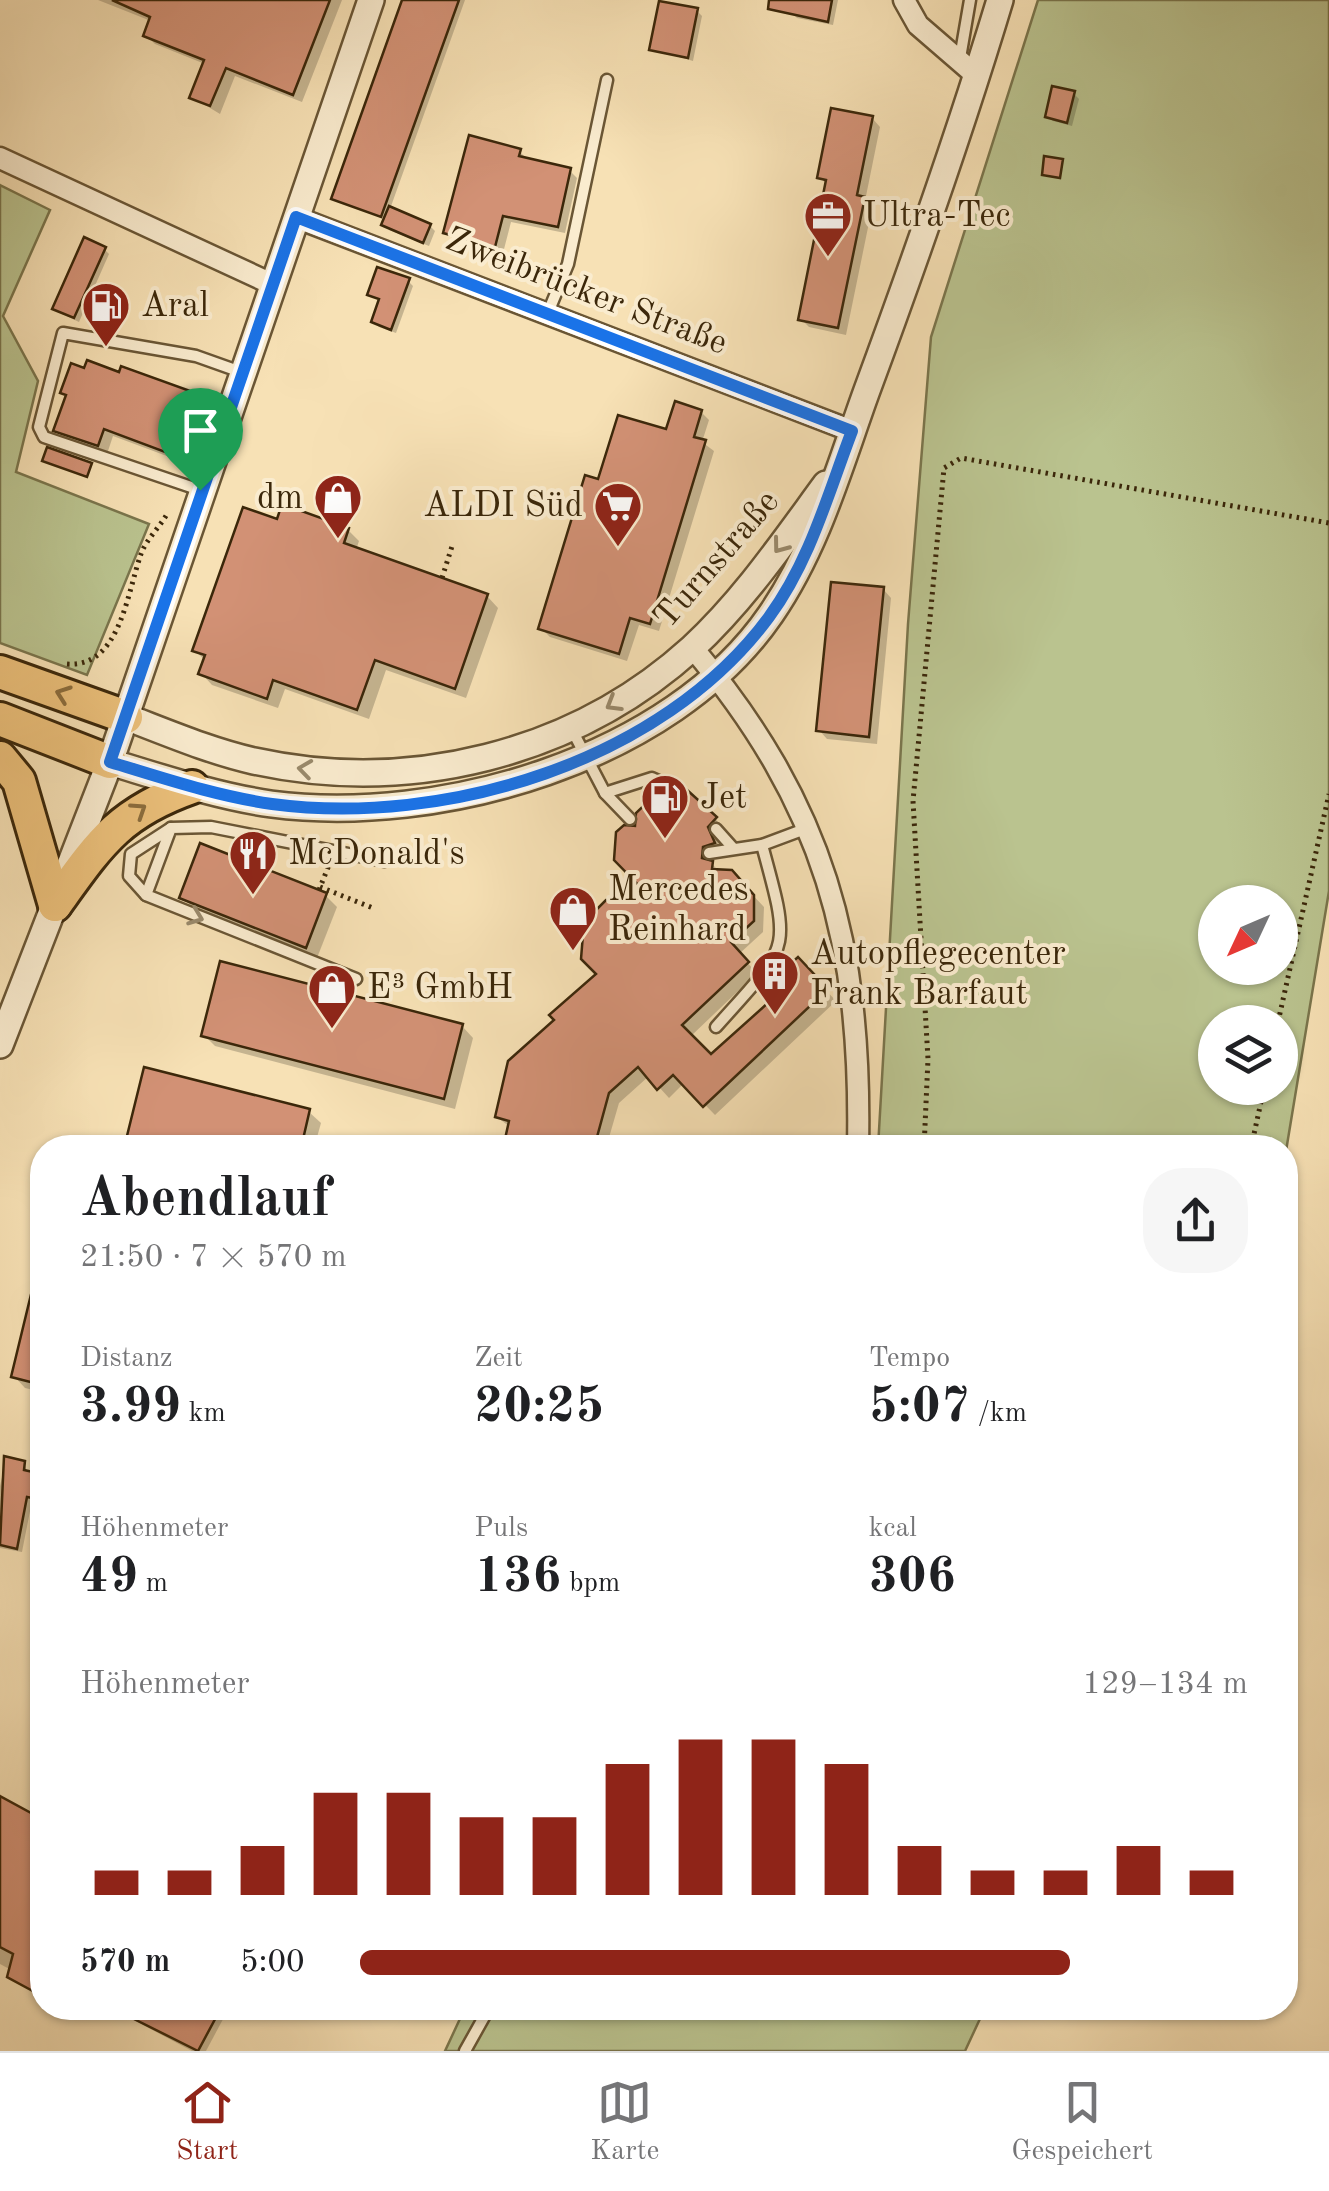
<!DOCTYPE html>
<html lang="de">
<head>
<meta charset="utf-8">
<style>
  body { margin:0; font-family:"Old Standard TT",serif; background:#f6f6f6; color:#202124; height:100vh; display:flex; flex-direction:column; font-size:38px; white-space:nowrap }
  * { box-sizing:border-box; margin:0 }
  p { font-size:32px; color:#757577 }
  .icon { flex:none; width:55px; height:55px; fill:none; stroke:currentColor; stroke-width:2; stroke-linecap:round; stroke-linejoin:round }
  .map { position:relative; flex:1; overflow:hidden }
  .sheet { position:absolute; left:30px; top:1135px; width:1268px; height:885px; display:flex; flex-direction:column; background:#fff; border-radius:40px; box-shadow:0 2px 8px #0004 }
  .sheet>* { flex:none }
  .needle { width:65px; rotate:226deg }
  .controls { position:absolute; left:1198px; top:885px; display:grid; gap:20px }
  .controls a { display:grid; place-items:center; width:100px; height:100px; border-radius:50%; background:#fff; box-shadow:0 2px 8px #0004; font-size:50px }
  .pin { position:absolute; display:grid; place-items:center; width:85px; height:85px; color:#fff; margin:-102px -42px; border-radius:50% 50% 50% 0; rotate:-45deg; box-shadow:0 0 10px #0007 }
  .pin .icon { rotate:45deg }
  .round { display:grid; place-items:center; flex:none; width:105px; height:105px; border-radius:40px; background:#f6f6f6 }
  .summary { display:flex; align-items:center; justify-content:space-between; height:170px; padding:0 50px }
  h1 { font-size:55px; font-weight:600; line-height:75px }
  .stats { display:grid; grid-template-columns:repeat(3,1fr); gap:15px; height:170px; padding:10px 50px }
  .stats div { display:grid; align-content:center }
  .stats b { font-size:50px; font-weight:600 }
  .stats small { font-size:28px; font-weight:400 }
  .stats p { font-size:28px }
  .chart { height:280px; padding:20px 50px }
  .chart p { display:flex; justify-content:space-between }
  .chart svg { width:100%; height:180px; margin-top:10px; stroke:#8f2418; stroke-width:6 }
  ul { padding:0 50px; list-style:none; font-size:32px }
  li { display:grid; grid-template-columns:160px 120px 1fr; align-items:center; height:75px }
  li i { height:25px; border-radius:12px; background:#8f2418 }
  .menu { display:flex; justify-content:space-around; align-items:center; height:140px; border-top:2px solid #e0e0e0; background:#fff; font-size:28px; color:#757577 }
  .menu a { display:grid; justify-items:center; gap:5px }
  .menu .current { color:#8f2418 }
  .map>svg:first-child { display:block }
  .green { fill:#bac38f; stroke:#7a754c; stroke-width:2.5; fill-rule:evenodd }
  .shadow { fill:#0003 }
  .building { fill:#d29175; stroke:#3b270a; stroke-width:2.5 }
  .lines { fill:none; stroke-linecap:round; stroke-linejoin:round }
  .service-casing { stroke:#6a5635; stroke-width:15 }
  .minor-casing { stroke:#6a5635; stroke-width:25 }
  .tertiary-casing { stroke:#6a5635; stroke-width:30 }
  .primary-casing { stroke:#3b270a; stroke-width:38 }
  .path { stroke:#3b270a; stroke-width:5; stroke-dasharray:2.5 5; stroke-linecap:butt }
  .service { stroke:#faeccf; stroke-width:10 }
  .minor { stroke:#faeccf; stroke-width:20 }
  .tertiary { stroke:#faeccf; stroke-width:25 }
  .primary { stroke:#ecc07a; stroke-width:32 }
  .oneway { stroke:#9a8a6c }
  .oneway2 { stroke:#8b6c3c }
  .route-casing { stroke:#fff; stroke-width:20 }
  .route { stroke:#1a73e8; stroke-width:12 }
  .labels { text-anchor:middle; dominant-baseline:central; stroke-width:8; stroke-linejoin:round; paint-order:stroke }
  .poi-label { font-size:35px; fill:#3b270a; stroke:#faeccf; text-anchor:start }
  .street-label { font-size:35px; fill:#3b270a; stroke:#faeccf }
</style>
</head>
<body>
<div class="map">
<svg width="1329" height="2051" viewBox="0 0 1329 2051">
  <rect width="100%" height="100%" fill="#f7e1b5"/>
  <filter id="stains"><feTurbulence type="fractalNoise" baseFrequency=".002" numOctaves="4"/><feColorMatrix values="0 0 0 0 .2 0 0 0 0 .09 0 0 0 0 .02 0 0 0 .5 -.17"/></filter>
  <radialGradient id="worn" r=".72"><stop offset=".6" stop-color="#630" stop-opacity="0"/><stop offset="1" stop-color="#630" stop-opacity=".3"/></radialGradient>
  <g class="green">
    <path d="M 1038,0 L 1329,0 L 1329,891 L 1285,1157 L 1285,1148 L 878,1148 L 908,624 L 931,337 ZM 1215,902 L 1280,902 L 1280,968 L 1215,968 ZM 1215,1022 L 1280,1022 L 1280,1088 L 1215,1088 Z"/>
    <polygon points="0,185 50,210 3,316 38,381 16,472 149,524 87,675 0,643"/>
    <polygon points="465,2008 985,2008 965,2051 445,2051"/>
  </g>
  <g class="shadow">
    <polygon points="98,0 342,0 302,102 235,76 220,114 192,97 205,64 155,44 146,35 151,21"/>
    <polygon points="404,0 465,0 390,209 430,226 435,231 429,246 389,230 386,220 334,198"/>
    <polygon points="794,0 838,0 833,25 797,18 791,12"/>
    <polygon points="697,11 702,16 693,61 652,49"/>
    <polygon points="1074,94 1079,99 1072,126 1053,121 1047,116"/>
    <polygon points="872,118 880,127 865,201 872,208 846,335 809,327 801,319 827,185 820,177"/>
    <polygon points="520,152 527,159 569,170 577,178 565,233 511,222 503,253 454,240 446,232"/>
    <polygon points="104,249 109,254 79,322 60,313 55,308"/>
    <polygon points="408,281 413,286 396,333 379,327 374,322 381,302 370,294"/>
    <polygon points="63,392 202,398 212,408 191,465 113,436 107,454 65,440 56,430 68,397"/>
    <polygon points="701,412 709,420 702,442 714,451 659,631 639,625 627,661 550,637 541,628 600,482"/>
    <polygon points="278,522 348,530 359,541 356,550 487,596 498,608 466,698 386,670 369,719 285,689 278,708 212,685 201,673 206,661 194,650"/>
    <polygon points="883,589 891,598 877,744 827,739 819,730"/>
    <polygon points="690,793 725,829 716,838 723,853 712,857 711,863 720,872 731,872 764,907 763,932 739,954 757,973 690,1037 711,1058 791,985 798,960 836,1001 715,1115 684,1083 669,1098 649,1076 619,1103 606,1148 505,1148 510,1127 497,1117 558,1020 658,902 638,829"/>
    <polygon points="326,896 337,907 317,958 193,908 182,897"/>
    <polygon points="462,1026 473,1038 455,1109 215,1046 204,1035"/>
    <polygon points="309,1112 321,1123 314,1148 126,1148"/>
    <polygon points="36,1288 42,1290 42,1392 25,1388 14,1376"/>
    <polygon points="6,1459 24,1463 28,1474 42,1477 42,1503 32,1501 22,1552 0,1548 0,1486"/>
    <polygon points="42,1631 42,1661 35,1658"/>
    <polygon points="0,1799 42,1820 42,1996 16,1982 13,1971 0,1964"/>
    <polygon points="111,2008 229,2008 206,2051 192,2051"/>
  </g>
  <g class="building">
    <polygon points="112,0 330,0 293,95 226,68 210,106 189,98 204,60 143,36 150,17"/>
    <polygon points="402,0 459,0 381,217 331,199"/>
    <polygon points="769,0 832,0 828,22 768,9"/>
    <polygon points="659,1 698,8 688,58 649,50"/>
    <polygon points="1052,86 1075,91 1067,123 1045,117"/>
    <polygon points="831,108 873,116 857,195 865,197 838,328 798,320 826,180 817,178"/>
    <polygon points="469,135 521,149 519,156 571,168 558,227 503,216 495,247 443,233"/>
    <polygon points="1044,156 1063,159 1060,178 1042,175"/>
    <polygon points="389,206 431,224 423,243 381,225"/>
    <polygon points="84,237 106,247 74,318 52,309"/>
    <polygon points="377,267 410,278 391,330 371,322 379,299 367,295"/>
    <polygon points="87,360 119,372 121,366 204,396 181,458 104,429 98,446 53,431 66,395 60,393 71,363 84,368"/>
    <polygon points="675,401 702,410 694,437 706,440 650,624 630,618 619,654 538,629 585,475 598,479 618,415 666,429"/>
    <polygon points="47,447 92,463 87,477 42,461"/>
    <polygon points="282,504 349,528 344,543 488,594 455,689 375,660 357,710 273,680 267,699 198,674 205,655 192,651 243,507 277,519"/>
    <polygon points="831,582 884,587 869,737 816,731"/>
    <polygon points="686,789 717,817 708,827 715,843 703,847 702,858 713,861 712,869 732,870 754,895 754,921 731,942 749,962 682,1025 711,1054 788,985 778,975 798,957 828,989 703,1107 673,1075 657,1090 638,1067 609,1093 594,1148 503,1148 509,1121 495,1117 508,1061 554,1020 549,1015 596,974 581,959 584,922 606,900 652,899 614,860 616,832 624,825 635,826 636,813 659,791 677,798"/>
    <polygon points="200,843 327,893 306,948 179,898"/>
    <polygon points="220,961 463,1024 444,1099 201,1036"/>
    <polygon points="144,1067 310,1109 301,1148 124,1148"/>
    <polygon points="35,1278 42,1279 42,1385 11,1377"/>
    <polygon points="4,1456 25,1461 24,1470 42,1474 38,1499 27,1497 17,1549 0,1545"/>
    <polygon points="0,1796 42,1819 42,1996 7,1977 13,1954 0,1947"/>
    <polygon points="112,2008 221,2008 198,2051"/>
  </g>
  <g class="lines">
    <g class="service-casing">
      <g id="service">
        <polyline points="960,58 970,0"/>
        <polyline points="547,315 568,264 607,80"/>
        <polyline points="200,490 44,437 39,427 63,333 196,356 241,372"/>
        <polyline points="571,728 605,793 630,819"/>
        <polyline points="605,793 652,778 677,789"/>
        <polyline points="716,829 733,848"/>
        <polyline points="709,853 762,845 805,829"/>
        <polyline points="146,895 129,876 131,854 171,828"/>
        <polyline points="356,979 146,895 171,828 211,827 384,861"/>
        <path d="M 716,1027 C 790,944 792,954 762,845"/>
        <polyline points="465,2051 489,2008"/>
      </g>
    </g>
    <g class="minor-casing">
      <g id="minor">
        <polyline points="904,0 918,25 977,76"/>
        <polyline points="0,158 272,284"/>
        <polyline points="295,217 852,431"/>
        <path d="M 692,647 C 825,805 862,944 858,1148"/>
      </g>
    </g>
    <g class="tertiary-casing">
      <g id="tertiary">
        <path d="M 126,717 C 168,733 210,751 254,761 C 409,795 574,755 692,648 C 744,600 784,541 826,484"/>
        <path d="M 110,762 C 163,778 216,796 271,804 C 439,826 671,760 771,614 C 817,547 839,468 866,393 C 914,263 960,133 1000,0"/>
        <polyline points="0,1045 110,762 371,0"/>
      </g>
    </g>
    <g class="primary-casing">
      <g id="primary">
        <polyline points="0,672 126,717"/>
        <polyline points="0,719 110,762"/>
        <polyline points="0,758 19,781 55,905"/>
        <path d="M 55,905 C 99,844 118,813 192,787"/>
      </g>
    </g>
    <g class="path">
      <polyline points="294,508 300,488"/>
      <polyline points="342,525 347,504"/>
      <polyline points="442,578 453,543"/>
      <path d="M 67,664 C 120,668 127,593 141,554 C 146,540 159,528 167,514"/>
      <polyline points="320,887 373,908"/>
      <polyline points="319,890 329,865"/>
      <polyline points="1278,1022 1329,794"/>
      <polyline points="924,1148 928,1059 913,801 944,468 961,458 1329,523"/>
      <polyline points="1251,1148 1264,1088"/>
    </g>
    <use href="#service" class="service"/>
    <use href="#minor" class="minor"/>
    <use href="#tertiary" class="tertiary"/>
    <use href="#primary" class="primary"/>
  </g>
  <defs><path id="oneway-chevron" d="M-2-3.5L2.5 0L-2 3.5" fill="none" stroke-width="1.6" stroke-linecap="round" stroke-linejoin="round" transform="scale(2.5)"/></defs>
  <g class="oneway">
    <use href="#oneway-chevron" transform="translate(780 546) rotate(127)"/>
    <use href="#oneway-chevron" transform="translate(613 704) rotate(149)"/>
    <use href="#oneway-chevron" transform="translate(305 769) rotate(-172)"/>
    <use href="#oneway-chevron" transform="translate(196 917) rotate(21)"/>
  </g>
  <g class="oneway2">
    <use href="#oneway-chevron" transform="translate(63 694) rotate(-160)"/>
    <use href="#oneway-chevron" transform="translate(139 810) rotate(-33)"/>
  </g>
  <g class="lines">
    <g class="route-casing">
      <path id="route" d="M 296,217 L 852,431 C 828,494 810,561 769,617 C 662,762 445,827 272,804 C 216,796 163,778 110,762 Z"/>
    </g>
    <use href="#route" class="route"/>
  </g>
  <defs>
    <g id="office-pin" transform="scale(2.5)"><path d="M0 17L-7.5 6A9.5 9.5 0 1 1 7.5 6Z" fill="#8f2418" stroke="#faeccf"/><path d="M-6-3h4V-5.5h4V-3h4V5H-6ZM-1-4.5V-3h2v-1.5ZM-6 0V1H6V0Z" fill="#fff"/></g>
    <g id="fuel-pin" transform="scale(2.5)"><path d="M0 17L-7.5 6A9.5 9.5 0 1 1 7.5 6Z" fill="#8f2418" stroke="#faeccf"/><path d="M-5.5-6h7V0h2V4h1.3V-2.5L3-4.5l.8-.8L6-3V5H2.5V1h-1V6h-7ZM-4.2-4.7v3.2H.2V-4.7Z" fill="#fff"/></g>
    <g id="shop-pin" transform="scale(2.5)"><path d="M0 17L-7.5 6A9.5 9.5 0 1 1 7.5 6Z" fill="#8f2418" stroke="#faeccf"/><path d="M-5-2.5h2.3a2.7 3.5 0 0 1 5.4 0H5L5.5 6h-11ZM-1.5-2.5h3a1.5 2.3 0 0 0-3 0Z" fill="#fff"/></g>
    <g id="supermarket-pin" transform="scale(2.5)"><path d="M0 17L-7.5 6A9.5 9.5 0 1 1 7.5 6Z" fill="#8f2418" stroke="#faeccf"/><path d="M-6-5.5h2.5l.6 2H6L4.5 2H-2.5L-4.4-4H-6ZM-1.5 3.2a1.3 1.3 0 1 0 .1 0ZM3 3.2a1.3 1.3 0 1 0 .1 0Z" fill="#fff"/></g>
    <g id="restaurant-pin" transform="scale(2.5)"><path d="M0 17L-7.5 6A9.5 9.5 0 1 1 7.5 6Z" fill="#8f2418" stroke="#faeccf"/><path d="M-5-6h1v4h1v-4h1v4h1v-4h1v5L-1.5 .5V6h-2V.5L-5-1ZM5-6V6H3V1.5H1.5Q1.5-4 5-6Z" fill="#fff"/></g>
    <g id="building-pin" transform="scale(2.5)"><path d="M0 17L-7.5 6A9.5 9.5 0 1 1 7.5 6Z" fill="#8f2418" stroke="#faeccf"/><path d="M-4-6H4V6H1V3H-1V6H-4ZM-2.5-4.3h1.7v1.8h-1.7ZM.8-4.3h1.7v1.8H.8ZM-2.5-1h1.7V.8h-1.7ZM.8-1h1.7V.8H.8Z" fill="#fff"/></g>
  </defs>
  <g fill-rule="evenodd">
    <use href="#office-pin" x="828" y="216"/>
    <use href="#fuel-pin" x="106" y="306"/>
    <use href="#shop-pin" x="338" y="498"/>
    <use href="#supermarket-pin" x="618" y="506"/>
    <use href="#fuel-pin" x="665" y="798"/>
    <use href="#restaurant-pin" x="253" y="854"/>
    <use href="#shop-pin" x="573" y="910"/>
    <use href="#building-pin" x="775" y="974"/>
    <use href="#shop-pin" x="332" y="988"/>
  </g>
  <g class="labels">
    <g class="poi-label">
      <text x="863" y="216">Ultra-Tec</text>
      <text x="141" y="306">Aral</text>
      <text x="303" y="498" text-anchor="end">dm</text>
      <text x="583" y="506" text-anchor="end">ALDI Süd</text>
      <text x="700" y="798">Jet</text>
      <text x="288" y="854">McDonald's</text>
      <text x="608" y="890">Mercedes<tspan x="608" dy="40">Reinhard</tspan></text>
      <text x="810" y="954">Autopflegecenter<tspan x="810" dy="40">Frank Barfaut</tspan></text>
      <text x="367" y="988">E³ GmbH</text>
    </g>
    <g class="street-label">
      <text transform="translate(586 292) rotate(21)">Zweibrücker Straße</text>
      <text transform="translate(717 560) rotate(-49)">Turnstraße</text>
    </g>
  </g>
  <rect width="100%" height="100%" filter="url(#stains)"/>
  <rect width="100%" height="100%" fill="url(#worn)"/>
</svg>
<div class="controls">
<a><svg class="needle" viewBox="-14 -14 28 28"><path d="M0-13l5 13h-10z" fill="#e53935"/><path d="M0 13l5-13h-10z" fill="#757577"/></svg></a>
<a><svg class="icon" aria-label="layers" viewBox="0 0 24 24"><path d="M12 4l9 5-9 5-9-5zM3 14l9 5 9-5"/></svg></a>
</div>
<div class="pin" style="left:200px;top:490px;background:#1e9e55"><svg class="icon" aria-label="arrive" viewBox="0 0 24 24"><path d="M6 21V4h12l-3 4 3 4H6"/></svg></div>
<section class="sheet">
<div class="summary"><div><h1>Abendlauf</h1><p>21:50 · 7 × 570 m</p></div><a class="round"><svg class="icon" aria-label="share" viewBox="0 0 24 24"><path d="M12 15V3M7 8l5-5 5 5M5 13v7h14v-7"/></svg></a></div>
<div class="stats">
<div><p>Distanz</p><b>3.99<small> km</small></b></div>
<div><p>Zeit</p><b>20:25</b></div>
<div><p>Tempo</p><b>5:07<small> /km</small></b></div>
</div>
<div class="stats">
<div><p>Höhenmeter</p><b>49<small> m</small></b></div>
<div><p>Puls</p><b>136<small> bpm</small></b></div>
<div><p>kcal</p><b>306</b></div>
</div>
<div class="chart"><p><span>Höhenmeter</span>129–134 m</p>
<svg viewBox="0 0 160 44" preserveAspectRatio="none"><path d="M5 44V38M15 44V38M25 44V32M35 44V19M45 44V19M55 44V25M65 44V25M75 44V12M85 44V6M95 44V6M105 44V12M115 44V32M125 44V38M135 44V38M145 44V32M155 44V38"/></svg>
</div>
<ul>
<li><b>570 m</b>5:00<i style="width:80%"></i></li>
</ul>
</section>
</div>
<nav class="menu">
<a class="current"><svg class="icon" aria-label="home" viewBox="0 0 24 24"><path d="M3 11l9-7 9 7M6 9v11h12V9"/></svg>Start</a>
<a><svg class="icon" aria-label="map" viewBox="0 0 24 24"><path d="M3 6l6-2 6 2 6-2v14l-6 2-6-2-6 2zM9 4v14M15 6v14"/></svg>Karte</a>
<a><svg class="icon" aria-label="saved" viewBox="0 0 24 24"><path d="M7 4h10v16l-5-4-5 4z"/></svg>Gespeichert</a>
</nav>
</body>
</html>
